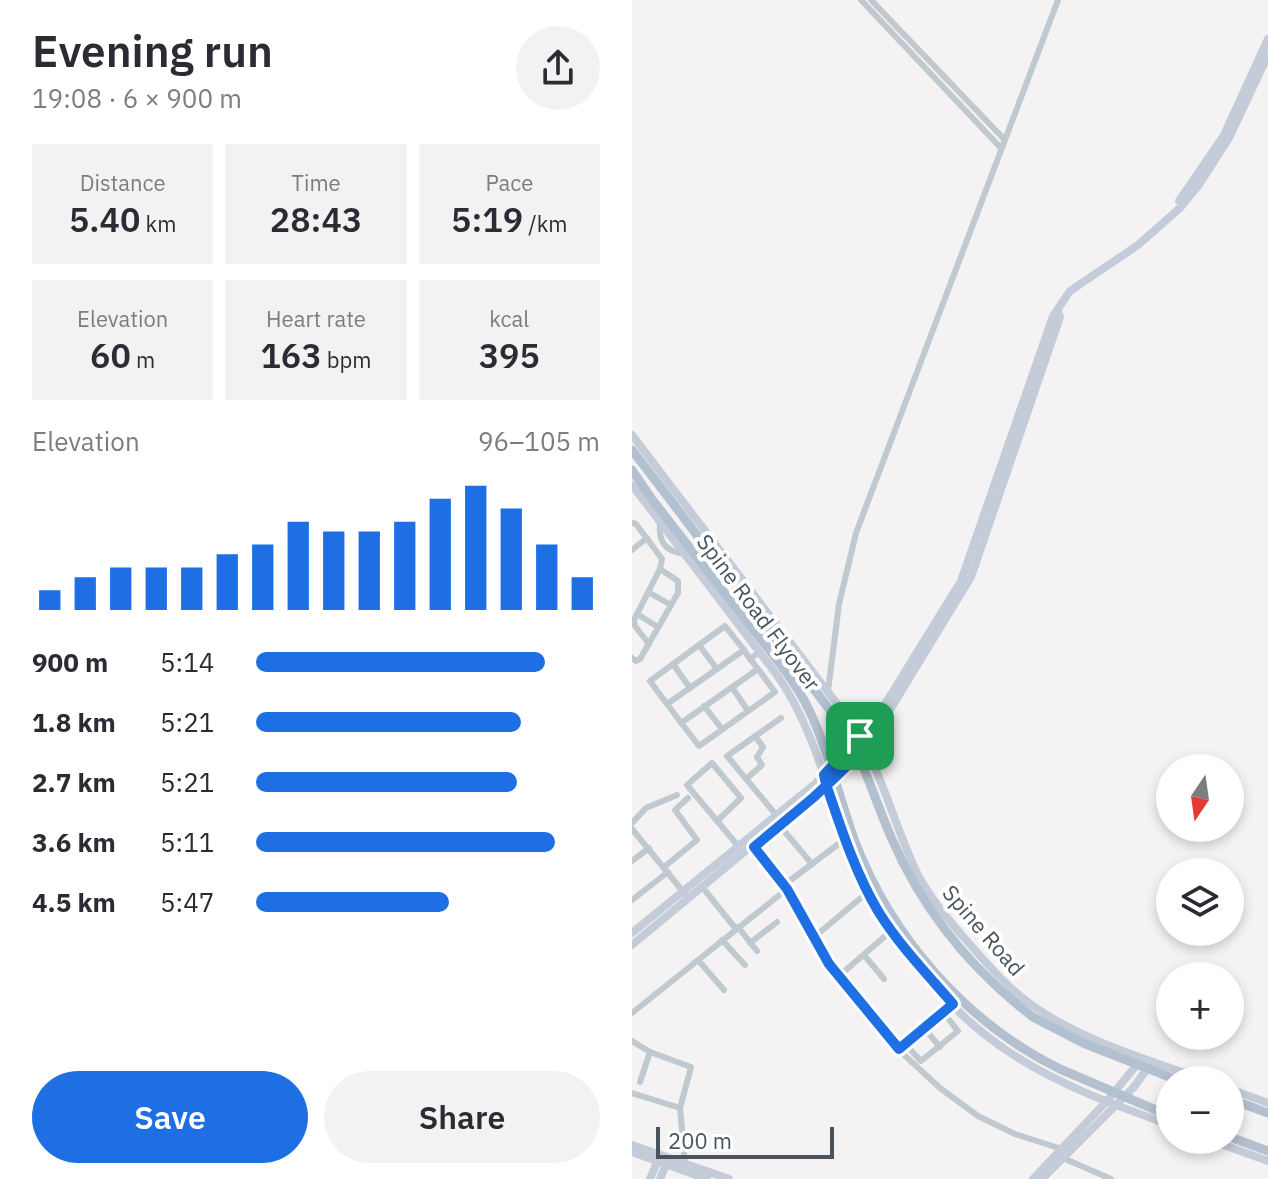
<!DOCTYPE html>
<html lang="en">
<head>
<meta charset="utf-8">
<style>
  body { margin:0; font-family:"IBM Plex Sans",sans-serif; background:#f2f2f3; color:#2b2b33; height:100vh; display:flex; flex-direction:column; font-size:30px; white-space:nowrap }
  * { box-sizing:border-box; margin:0 }
  p { font-size:26px; color:#7c7c81 }
  .icon { flex:none; width:44px; height:44px; fill:none; stroke:currentColor; stroke-width:2; stroke-linecap:round; stroke-linejoin:round }
  .map { position:relative; flex:1; overflow:hidden }
  .details { display:flex; flex-direction:column; background:#fff; width:632px }
  .details>* { flex:none }
  .needle { width:52px; rotate:193deg }
  .tools { position:absolute; left:524px; top:754px; display:grid; gap:16px }
  .tools a { display:grid; place-items:center; width:88px; height:88px; border-radius:50%; background:#fff; box-shadow:0 4px 12px #0003; font-size:40px }
  .scale { position:absolute; left:24px; bottom:20px; width:178px; box-sizing:border-box; padding-left:8px; border:4px solid #4a545f; border-top:0; font-size:22px; line-height:28px; white-space:nowrap; color:#4a545f; -webkit-text-stroke:6px #fff; paint-order:stroke }
  .pin { position:absolute; display:grid; place-items:center; width:68px; height:68px; color:#fff; margin:-34px; border-radius:16px; box-shadow:0 4px 12px #0006 }
  .round { display:grid; place-items:center; flex:none; width:84px; height:84px; border-radius:42px; background:#f2f2f3 }
  .summary { display:flex; align-items:center; justify-content:space-between; height:136px; padding:0 32px }
  h1 { font-size:44px; font-weight:600; line-height:60px }
  .metrics { display:grid; grid-template-columns:repeat(3,1fr); gap:12px; height:136px; padding:8px 32px }
  .metrics div { display:grid; align-content:center; border-radius:0px; background:#f2f2f3; text-align:center }
  .metrics b { font-size:34px; font-weight:600 }
  .metrics small { font-size:22px; font-weight:400 }
  .metrics p { font-size:22px }
  .chart { height:224px; padding:16px 32px }
  .chart p { display:flex; justify-content:space-between }
  .chart svg { width:100%; height:144px; margin-top:8px; stroke:#1d6fe3; stroke-width:6 }
  .primary-button { display:flex; gap:16px; margin-top:auto; padding:16px 32px }
  .primary-button a { flex:1; height:92px; border-radius:48px; background:#1d6fe3; color:#fff; font-size:32px; font-weight:600; line-height:92px; text-align:center }
  .primary-button a+a { background:#f2f2f3; color:#2b2b33 }
  ul { padding:0 32px; list-style:none; font-size:26px }
  li { display:grid; grid-template-columns:128px 96px 1fr; align-items:center; height:60px }
  li i { height:20px; border-radius:10px; background:#1d6fe3 }
  main { display:flex; flex:1; min-height:0 }
  .map>svg:first-child { display:block }
  .lines { fill:none; stroke-linecap:round; stroke-linejoin:round }
  .street { stroke:#c0c9d0; stroke-width:6 }
  .secondary { stroke:#c3ccd8; stroke-width:8 }
  .primary { stroke:#b2c0cf; stroke-width:9 }
  .primary-bridge { stroke:#b2c0cf; stroke-width:9 }
  .route-casing { stroke:#fff; stroke-width:16 }
  .route { stroke:#1d6fe3; stroke-width:10 }
  .labels { text-anchor:middle; dominant-baseline:central; stroke-width:8; stroke-linejoin:round; paint-order:stroke }
  .street-label { font-size:22px; fill:#4a545f; stroke:#fff }
</style>
</head>
<body>
<main>
<section class="details">
<div class="summary"><div><h1>Evening run</h1><p>19:08 · 6 × 900 m</p></div><a class="round"><svg class="icon" aria-label="share" viewBox="0 0 24 24"><path d="M12 15V3M7 8l5-5 5 5M5 13v7h14v-7"/></svg></a></div>
<div class="metrics">
<div><p>Distance</p><b>5.40<small> km</small></b></div>
<div><p>Time</p><b>28:43</b></div>
<div><p>Pace</p><b>5:19<small> /km</small></b></div>
</div>
<div class="metrics">
<div><p>Elevation</p><b>60<small> m</small></b></div>
<div><p>Heart rate</p><b>163<small> bpm</small></b></div>
<div><p>kcal</p><b>395</b></div>
</div>
<div class="chart"><p><span>Elevation</span>96–105 m</p>
<svg viewBox="0 0 160 44" preserveAspectRatio="none"><path d="M5 44V38M15 44V34M25 44V31M35 44V31M45 44V31M55 44V27M65 44V24M75 44V17M85 44V20M95 44V20M105 44V17M115 44V10M125 44V6M135 44V13M145 44V24M155 44V34"/></svg>
</div>
<ul>
<li><b>900 m</b>5:14<i style="width:84%"></i></li>
<li><b>1.8 km</b>5:21<i style="width:77%"></i></li>
<li><b>2.7 km</b>5:21<i style="width:76%"></i></li>
<li><b>3.6 km</b>5:11<i style="width:87%"></i></li>
<li><b>4.5 km</b>5:47<i style="width:56%"></i></li>
</ul>
<div class="primary-button"><a>Save</a><a>Share</a></div>
</section>
<div class="map">
<svg width="636" height="1179" viewBox="0 0 636 1179">
  <rect width="100%" height="100%" fill="#f4f2f2"/>
  <g class="lines">
    <g class="street">
      <polyline points="229,0 368,147"/>
      <polyline points="239,0 372,139"/>
      <path d="M 28,522 C 26,542 33,551 52,554"/>
      <polyline points="0,523 4,524 30,559 28,569 2,620 3,626 17,644"/>
      <polyline points="0,550 15,538"/>
      <polyline points="16,592 39,605"/>
      <polyline points="5,614 26,627"/>
      <polyline points="67,645 85,669"/>
      <polyline points="0,658 4,661 8,659 46,593 46,581 28,569"/>
      <polyline points="41,664 58,688"/>
      <polyline points="126,669 143,692 67,746 35,704 112,650 118,659 127,652"/>
      <polyline points="100,687 116,711"/>
      <polyline points="196,691 207,604 224,533 426,0"/>
      <polyline points="35,704 18,681 93,626 112,650"/>
      <polyline points="72,706 90,729"/>
      <polyline points="49,723 126,669 118,659"/>
      <polyline points="114,779 130,765 125,757 131,747 123,736"/>
      <polyline points="145,816 95,756 149,718"/>
      <polyline points="85,821 109,798 80,763 55,785 60,791 107,847"/>
      <polyline points="0,823 14,808 45,795"/>
      <polyline points="148,826 180,864"/>
      <polyline points="0,829 53,894"/>
      <polyline points="122,847 155,889 197,964 270,1053 308,1088 346,1116 383,1134 430,1149"/>
      <polyline points="0,861 17,848"/>
      <polyline points="32,867 65,840 43,810 56,798"/>
      <polyline points="152,885 213,839"/>
      <polyline points="71,888 104,929"/>
      <polyline points="0,900 36,872"/>
      <polyline points="106,927 125,951"/>
      <polyline points="181,938 236,892"/>
      <polyline points="90,940 113,965"/>
      <polyline points="118,943 145,922"/>
      <polyline points="232,955 252,979"/>
      <polyline points="66,960 92,990"/>
      <polyline points="207,976 259,931"/>
      <polyline points="0,1013 155,889"/>
      <polyline points="292,1028 308,1047"/>
      <polyline points="0,1041 18,1052 59,1067 48,1108 53,1163"/>
      <polyline points="273,1044 289,1061 326,1031 311,1012"/>
      <polyline points="271,1045 321,1004"/>
      <polyline points="8,1082 18,1052"/>
      <polyline points="0,1093 48,1108"/>
      <polyline points="431,1158 479,1179"/>
    </g>
    <g class="secondary">
      <polyline points="547,201 592,135 636,39"/>
      <path d="M 0,435 L 221,725 C 249,770 262,824 284,871 C 297,897 315,918 334,940 C 356,965 377,990 404,1008 C 454,1042 517,1060 573,1080"/>
      <path d="M 0,485 L 145,675 C 180,725 194,785 215,843 C 243,921 307,1006 377,1052 C 426,1085 483,1105 538,1125"/>
      <polyline points="0,933 184,783 250,709 329,581 421,316 438,291 506,245 548,208 566,186 597,138 636,55"/>
      <polyline points="0,945 205,775 220,762 256,713 339,577 428,317 426,311"/>
      <polyline points="598,1089 636,1103"/>
      <polyline points="578,1140 636,1161"/>
      <polyline points="0,1145 97,1179"/>
      <polyline points="0,1152 75,1179"/>
      <polyline points="18,1179 27,1158"/>
      <polyline points="28,1179 35,1162"/>
      <polyline points="401,1179 474,1102 508,1061"/>
      <polyline points="410,1179 501,1088 518,1065"/>
    </g>
    <g class="primary">
      <polyline points="0,450 30,489"/>
      <polyline points="0,470 19,498"/>
      <polyline points="401,1017 451,1043 545,1080"/>
      <polyline points="428,1069 538,1116"/>
      <polyline points="598,1099 636,1113"/>
      <polyline points="598,1137 636,1151"/>
    </g>
    <g class="primary-bridge">
      <path d="M 30,489 L 213,730 C 233,764 243,801 259,837 C 290,909 338,969 401,1017"/>
      <path d="M 19,498 C 51,539 83,581 116,623 C 138,651 163,680 178,712 C 197,752 207,797 222,839 C 259,937 334,1023 428,1069"/>
    </g>
  </g>
  <g class="lines">
    <g class="route-casing">
      <path id="route" d="M 228,736 L 192,775 C 193,780 194,785 196,790 C 210,831 224,874 246,911 C 267,945 295,974 321,1004 L 267,1049 L 197,964 L 155,889 L 122,847 L 182,797 C 200,780 218,765 233,744 L 228,736"/>
    </g>
    <use href="#route" class="route"/>
  </g>
  <g class="labels">
    <g class="street-label">
      <text transform="translate(127 612) rotate(53)">Spine Road Flyover</text>
      <text transform="translate(352 930) rotate(49)">Spine Road</text>
    </g>
  </g>
</svg>
<div class="tools">
<a><svg class="needle" viewBox="-14 -14 28 28"><path d="M0-13l5 13h-10z" fill="#e53935"/><path d="M0 13l5-13h-10z" fill="#7c7c81"/></svg></a>
<a><svg class="icon" aria-label="layers" viewBox="0 0 24 24"><path d="M12 4l9 5-9 5-9-5zM3 14l9 5 9-5"/></svg></a>
<a>+</a>
<a>−</a>
</div>
<div class="scale">200 m</div>
<div class="pin" style="left:228px;top:736px;background:#1e9e55"><svg class="icon" aria-label="arrive" viewBox="0 0 24 24"><path d="M6 21V4h12l-3 4 3 4H6"/></svg></div>
</div>
</main>
</body>
</html>
